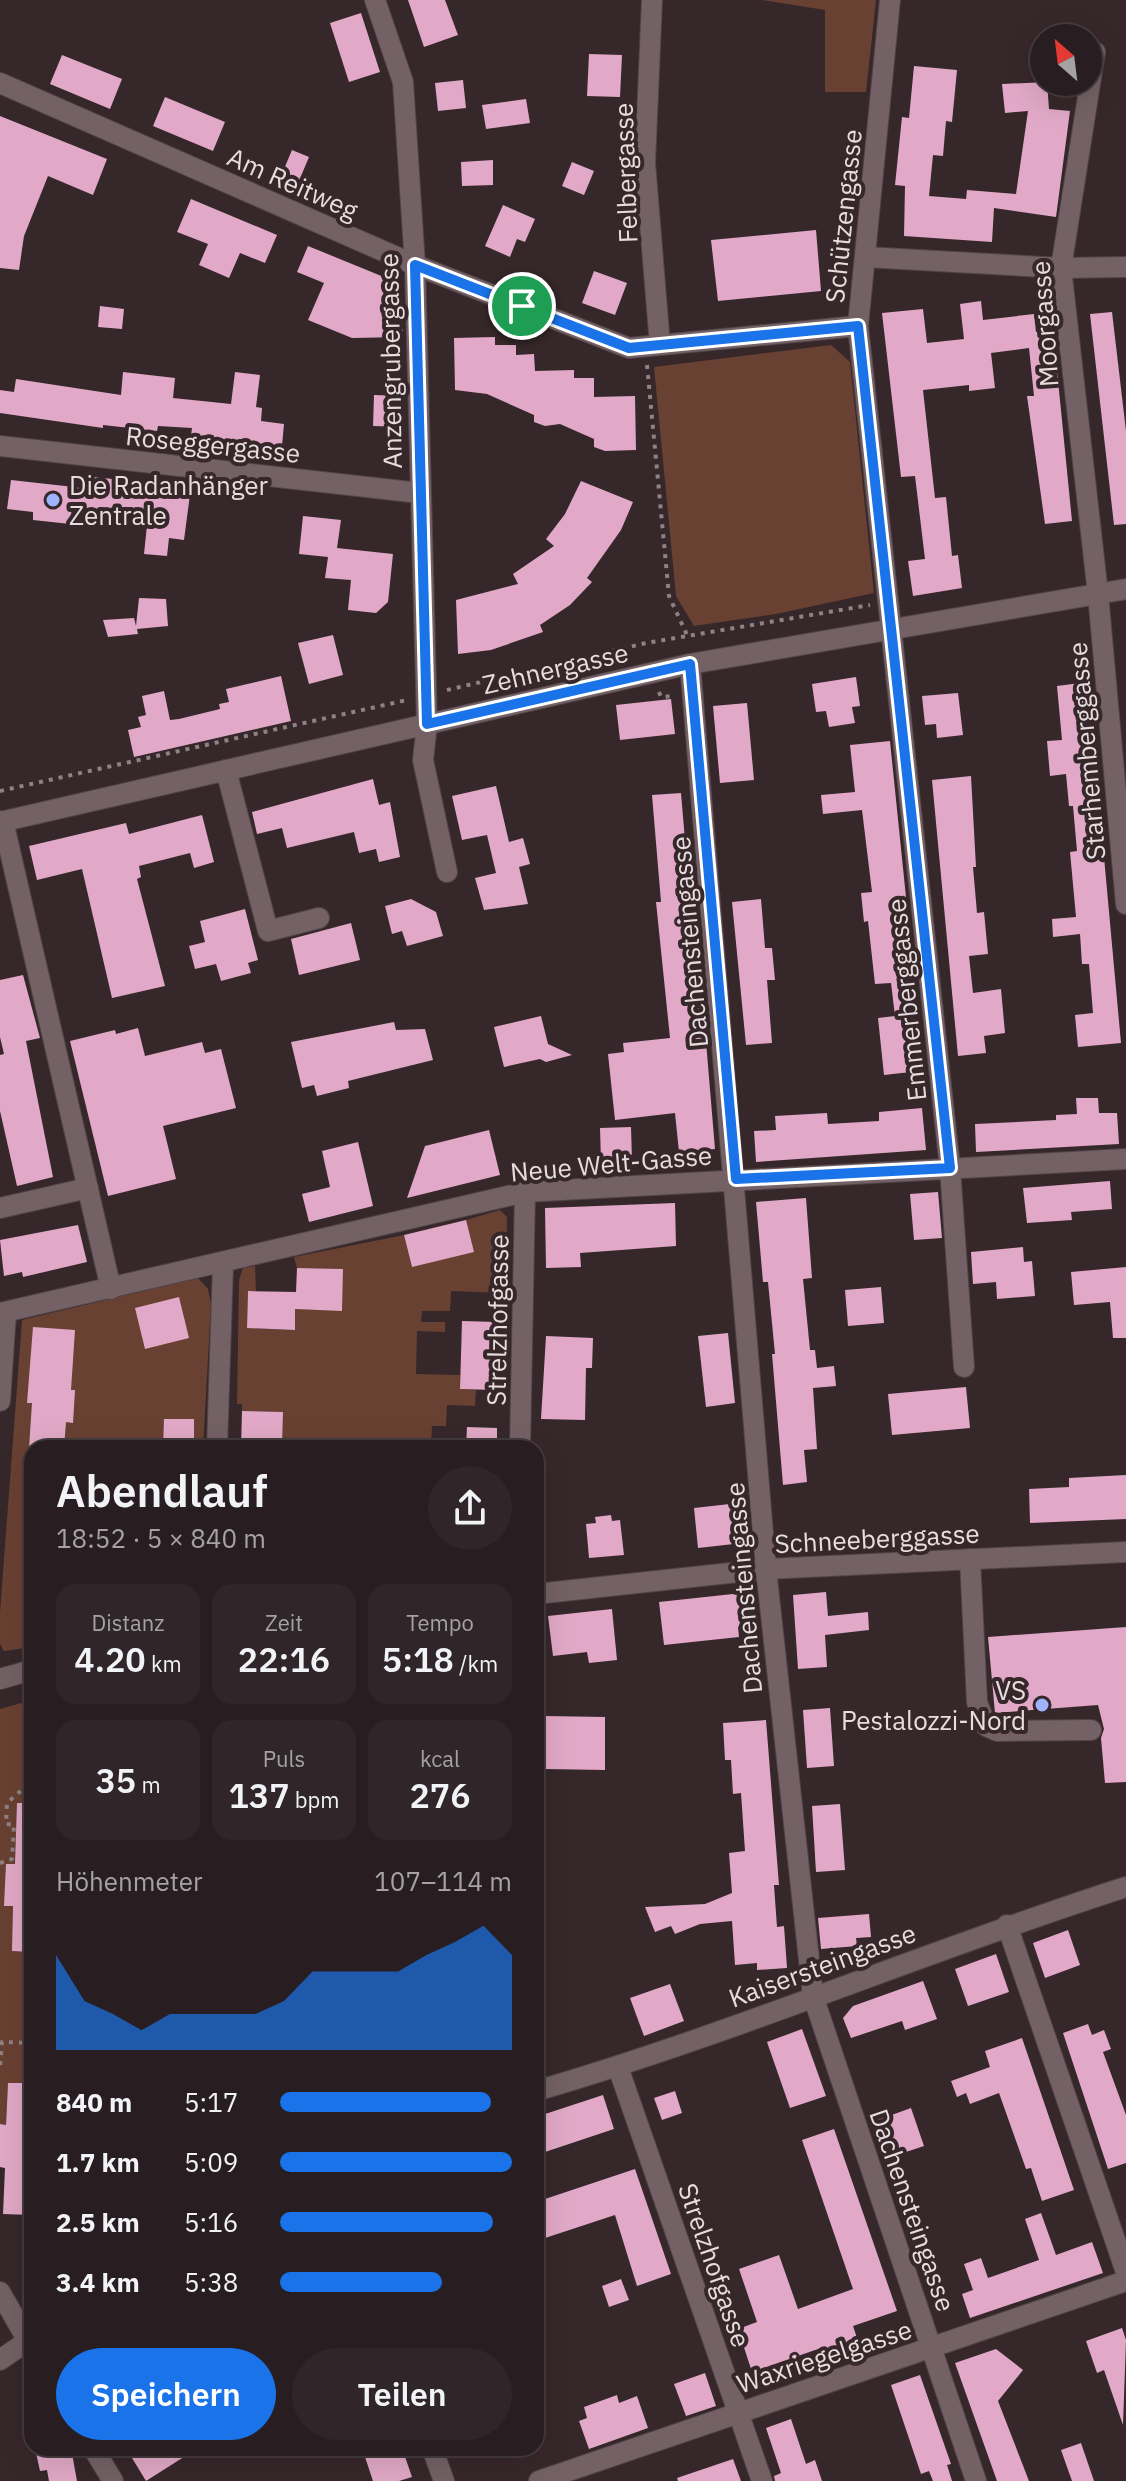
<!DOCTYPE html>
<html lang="de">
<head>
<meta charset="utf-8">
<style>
  body { margin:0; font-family:"IBM Plex Sans",sans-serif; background:#302629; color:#f1f3f6; height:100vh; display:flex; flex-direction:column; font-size:30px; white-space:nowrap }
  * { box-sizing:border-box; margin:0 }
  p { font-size:26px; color:#a5a2a5 }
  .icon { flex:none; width:44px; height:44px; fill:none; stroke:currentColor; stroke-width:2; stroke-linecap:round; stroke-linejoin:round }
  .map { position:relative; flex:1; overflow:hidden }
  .drawer { position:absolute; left:24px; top:1440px; width:520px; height:1016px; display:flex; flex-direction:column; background:#281d20; border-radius:24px; box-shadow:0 8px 32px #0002,0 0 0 2px #443b3e }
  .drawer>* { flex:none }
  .needle { width:52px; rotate:332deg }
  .tools { position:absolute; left:1030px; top:24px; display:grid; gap:16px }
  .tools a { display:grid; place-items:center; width:72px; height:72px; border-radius:50%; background:#281d20; box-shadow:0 8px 32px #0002,0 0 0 2px #443b3e; font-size:40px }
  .pin { position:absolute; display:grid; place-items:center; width:68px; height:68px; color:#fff; margin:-34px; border:4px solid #fff; border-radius:50%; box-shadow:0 2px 8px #0007 }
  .round { display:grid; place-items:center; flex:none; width:84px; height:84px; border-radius:42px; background:#302629 }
  .overview { display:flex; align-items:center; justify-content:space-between; height:136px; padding:0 32px }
  h1 { font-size:44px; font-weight:600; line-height:60px }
  .figures { display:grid; grid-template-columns:repeat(3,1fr); gap:12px; height:136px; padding:8px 32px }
  .figures div { display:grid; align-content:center; border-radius:20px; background:#302629; text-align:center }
  .figures b { font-size:34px; font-weight:600 }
  .figures small { font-size:22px; font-weight:400 }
  .figures p { font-size:22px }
  .chart { height:224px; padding:16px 32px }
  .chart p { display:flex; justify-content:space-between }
  .chart svg { width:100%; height:144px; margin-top:8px; fill:#1a73e8; opacity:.7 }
  .cta { display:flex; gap:16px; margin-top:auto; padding:16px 32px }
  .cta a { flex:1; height:92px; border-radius:48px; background:#1a73e8; color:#fff; font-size:32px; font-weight:600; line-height:92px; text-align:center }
  .cta a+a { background:#302629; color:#f1f3f6 }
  ul { padding:0 32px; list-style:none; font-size:26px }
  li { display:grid; grid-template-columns:128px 96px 1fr; align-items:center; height:60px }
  li i { height:20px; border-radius:10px; background:#1a73e8 }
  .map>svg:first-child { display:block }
  .green { fill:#694132 }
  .building { fill:#e1a9c7 }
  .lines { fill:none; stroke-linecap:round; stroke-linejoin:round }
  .minor-casing { stroke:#524448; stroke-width:22 }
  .path { stroke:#8f8285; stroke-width:4; stroke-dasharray:4 6; stroke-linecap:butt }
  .minor { stroke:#736165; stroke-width:20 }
  .route-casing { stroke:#fff; stroke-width:16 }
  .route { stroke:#1a73e8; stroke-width:10 }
  .poi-dot { fill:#9fb3fd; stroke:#36272a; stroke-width:3 }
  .labels { text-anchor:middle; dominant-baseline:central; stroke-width:8; stroke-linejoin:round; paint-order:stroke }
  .street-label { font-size:26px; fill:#e7dcde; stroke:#36272a }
  .poi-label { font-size:26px; fill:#e7dcde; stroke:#36272a; text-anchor:start }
</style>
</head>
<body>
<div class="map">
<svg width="1126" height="2481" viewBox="0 0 1126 2481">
  <rect width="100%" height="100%" fill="#36272a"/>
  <g class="green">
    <polygon points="762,0 876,0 866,92 825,92 825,10"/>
    <polygon points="831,345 850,362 874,593 776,614 694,626 676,596 654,367"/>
    <polygon points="500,1210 507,1217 506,1293 451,1291 450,1311 422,1311 421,1322 445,1322 445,1332 417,1331 416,1374 460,1375 460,1389 476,1390 475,1406 447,1405 446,1426 432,1426 431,1448 282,1448 283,1412 242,1411 242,1404 237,1404 239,1280 243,1268 255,1266 256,1291 248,1291 247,1328 294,1330 295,1309 342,1310 342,1269 297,1268 294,1257 404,1235 412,1267 466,1220"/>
    <polygon points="198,1278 208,1289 211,1304 203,1448 32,1448 32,1647 4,1651 0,1644 0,1613 22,1320"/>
    <polygon points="32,1700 32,2083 8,2083 6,2125 0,2124 0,1709"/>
  </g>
  <g class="building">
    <polygon points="408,0 445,0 458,35 424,47"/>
    <polygon points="361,13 380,72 349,82 330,23"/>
    <polygon points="589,54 622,55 620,97 587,96"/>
    <polygon points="62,55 122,79 110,109 50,84"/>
    <polygon points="914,66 957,70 952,122 946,121 943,156 933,155 929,196 966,199 967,190 1016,194 1028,111 1005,113 1002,84 1047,82 1049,109 1070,111 1056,217 994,208 992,242 904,236 905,186 895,185 902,117 909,118"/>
    <polygon points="463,80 466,108 438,111 435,83"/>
    <polygon points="165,97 225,122 213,151 153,126"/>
    <polygon points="526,99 530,123 486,129 482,105"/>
    <polygon points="0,116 107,159 93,195 48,176 24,236 19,270 0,268"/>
    <polygon points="292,150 309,157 296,188 279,181"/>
    <polygon points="493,160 493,185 462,186 461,162"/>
    <polygon points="572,162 594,171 584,195 562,186"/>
    <polygon points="191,199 277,235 265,263 240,253 229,278 199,265 208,244 177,232"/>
    <polygon points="503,205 535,219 525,242 517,239 510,257 485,246"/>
    <polygon points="816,230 821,291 718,301 711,240"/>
    <polygon points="308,246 401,284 403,337 352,338 308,320 324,283 297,272"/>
    <polygon points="594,271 627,283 615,315 582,303"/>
    <polygon points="981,301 983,320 1034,314 1036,332 1053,330 1072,521 1045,524 1027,396 1034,396 1029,348 991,353 995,388 969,391 969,385 923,390 935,498 946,497 952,556 958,555 962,588 913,596 908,561 925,559 915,476 901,477 882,313 923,309 927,343 964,339 960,304"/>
    <polygon points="100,306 124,309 122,329 98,327"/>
    <polygon points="1112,312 1126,431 1126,524 1114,525 1090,314"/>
    <polygon points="495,337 495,345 516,345 516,355 534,354 535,371 574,370 574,378 594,378 594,397 635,396 636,450 605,451 594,447 594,439 560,424 545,426 534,422 534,415 487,394 455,390 454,338"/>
    <polygon points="123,372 175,378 173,398 231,404 235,372 260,375 256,407 262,408 261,421 284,424 282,446 191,436 192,428 158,426 157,431 103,425 103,428 0,413 0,390 14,392 16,379 121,395"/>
    <polygon points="374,395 403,396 402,427 373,426"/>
    <polygon points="93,477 191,487 184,540 169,538 167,556 144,554 148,516 72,507 70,524 33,520 33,512 7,509 11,480 92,489"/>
    <polygon points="581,481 633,502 621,530 587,578 592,582 570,605 540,625 543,632 491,650 458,654 456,600 518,584 513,574 554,546 546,539 565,514"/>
    <polygon points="303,516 341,520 337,548 393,554 388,602 376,613 348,610 351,580 325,578 328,557 299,554"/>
    <polygon points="139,598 166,599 168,626 137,629 138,634 108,637 103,620 134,618 136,626"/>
    <polygon points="333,635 343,675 309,684 298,643"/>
    <polygon points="281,676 291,721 134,757 128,730 141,727 138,717 146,715 142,696 164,691 170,720 179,719 220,709 219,704 229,702 226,689"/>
    <polygon points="856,677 860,706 852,707 855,723 829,727 826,711 816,712 812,684"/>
    <polygon points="1088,682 1121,1043 1078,1047 1075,1015 1093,1013 1089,964 1082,964 1080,934 1053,937 1052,919 1076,917 1070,852 1077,851 1073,806 1069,806 1066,774 1050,776 1047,741 1062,740 1057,686"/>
    <polygon points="958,693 963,735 937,738 936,724 925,725 922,696"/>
    <polygon points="671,699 675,734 620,740 616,705"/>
    <polygon points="747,703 754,780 720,783 713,706"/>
    <polygon points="890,741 916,995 912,996 920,1071 884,1075 878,1018 895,1016 891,983 875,984 868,921 864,922 861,893 872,892 862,810 823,814 821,795 855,792 850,745"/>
    <polygon points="971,776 976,867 973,867 977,913 984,912 988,954 969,956 973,993 1001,989 1005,1033 984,1036 986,1053 958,1056 932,780"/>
    <polygon points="373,779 379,805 390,802 400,857 379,862 376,849 359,853 354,832 287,848 282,828 257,834 252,812"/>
    <polygon points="496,786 509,842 523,838 530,864 519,867 528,904 484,910 475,878 496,873 487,835 462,840 452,796"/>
    <polygon points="681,793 690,899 694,898 715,1149 679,1152 675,1113 615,1120 608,1054 624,1052 623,1043 670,1038 656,902 661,902 652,795"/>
    <polygon points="202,815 214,862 194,868 190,853 139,866 141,877 137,879 165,986 112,998 82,869 37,880 29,846 126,823 129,834"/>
    <polygon points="411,899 436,912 443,936 407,946 402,931 392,934 385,906"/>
    <polygon points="761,899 765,948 772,948 775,980 767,980 772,1043 746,1045 732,902"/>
    <polygon points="245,909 258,960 248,963 251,973 221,981 216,964 195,969 189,946 205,942 200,921"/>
    <polygon points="351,923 360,960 299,975 291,939"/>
    <polygon points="23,975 40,1038 26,1041 53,1177 17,1186 0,1111 0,1055 4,1054 0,1037 0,980"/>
    <polygon points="541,1016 548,1044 572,1055 546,1062 540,1059 504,1067 494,1027"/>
    <polygon points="394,1022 396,1030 425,1029 433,1060 348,1081 349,1088 317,1096 314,1085 302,1088 291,1042"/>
    <polygon points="138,1028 145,1056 202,1042 205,1053 221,1049 236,1108 163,1126 176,1179 108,1196 70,1041 115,1030 116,1034"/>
    <polygon points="1076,1098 1098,1098 1099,1113 1117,1113 1119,1144 976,1152 975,1124 1056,1120 1056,1115 1077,1114"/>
    <polygon points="922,1108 926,1150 756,1162 754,1131 776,1130 775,1116 827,1113 828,1124 879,1121 879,1112"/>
    <polygon points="631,1127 632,1161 601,1162 600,1128"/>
    <polygon points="489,1130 500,1175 407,1198 425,1146"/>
    <polygon points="358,1142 373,1206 309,1222 302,1194 330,1187 322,1151"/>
    <polygon points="1110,1181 1112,1209 1071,1212 1072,1220 1027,1223 1023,1188"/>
    <polygon points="938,1192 942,1238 914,1240 910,1194"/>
    <polygon points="806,1198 812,1278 803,1279 810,1350 815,1350 817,1368 834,1366 836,1386 813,1388 817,1449 804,1450 807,1482 783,1485 772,1354 775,1354 768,1282 763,1282 756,1202"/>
    <polygon points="675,1203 676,1246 580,1253 581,1267 546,1268 545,1208"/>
    <polygon points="466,1220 474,1252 412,1267 404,1235"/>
    <polygon points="78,1225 87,1262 23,1277 22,1272 4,1276 0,1240"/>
    <polygon points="1023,1247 1024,1262 1032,1261 1035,1296 997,1299 996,1282 973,1284 971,1252"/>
    <polygon points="1126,1267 1126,1338 1113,1338 1110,1302 1074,1305 1071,1272"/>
    <polygon points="297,1268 343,1269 342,1311 295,1309 295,1330 247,1328 248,1291 296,1292"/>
    <polygon points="881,1287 884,1323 848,1326 845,1290"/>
    <polygon points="179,1297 189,1338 145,1349 135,1308"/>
    <polygon points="462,1321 497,1322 495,1390 460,1389"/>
    <polygon points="33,1327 75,1330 71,1390 75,1390 73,1423 66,1422 64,1448 29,1448 32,1403 27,1403"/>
    <polygon points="728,1333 735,1403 706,1407 698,1336"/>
    <polygon points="546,1336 593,1338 592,1368 586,1368 585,1420 541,1419"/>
    <polygon points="966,1387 970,1428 892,1435 888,1394"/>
    <polygon points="242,1411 283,1412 282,1448 241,1448"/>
    <polygon points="164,1419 194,1419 194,1448 163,1448"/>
    <polygon points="467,1427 497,1428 497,1448 466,1448"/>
    <polygon points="1126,1475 1126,1519 1030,1523 1029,1489 1069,1487 1069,1478"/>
    <polygon points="739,1503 743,1543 698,1548 694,1508"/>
    <polygon points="611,1515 612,1521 620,1520 624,1555 589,1558 586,1524 596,1523 595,1517"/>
    <polygon points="826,1592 828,1616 868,1612 869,1630 825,1635 827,1667 798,1669 793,1595"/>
    <polygon points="742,1593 746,1626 738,1627 739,1637 664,1645 659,1602"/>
    <polygon points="612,1609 617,1660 589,1663 587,1652 553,1656 548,1616"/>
    <polygon points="1126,1627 1126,1782 1105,1783 1101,1738 1104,1729 1098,1705 995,1713 988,1637"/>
    <polygon points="830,1708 834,1766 807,1768 803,1710"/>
    <polygon points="545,1716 605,1717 605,1770 545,1769"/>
    <polygon points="766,1720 779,1885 774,1885 777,1927 784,1926 787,1968 757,1970 757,1963 735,1965 732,1921 700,1924 675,1934 671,1926 655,1932 645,1907 705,1904 732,1893 729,1853 745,1851 741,1793 733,1794 731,1760 725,1760 723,1723"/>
    <polygon points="17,1803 32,1803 32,1952 12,1951 13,1906 4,1906 6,1864 15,1864"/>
    <polygon points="840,1804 845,1870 816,1872 812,1806"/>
    <polygon points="869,1914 871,1937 856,1938 857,1946 821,1949 818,1918"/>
    <polygon points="1068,1930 1080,1965 1045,1978 1033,1943"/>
    <polygon points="996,1954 1009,1992 968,2006 955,1969"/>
    <polygon points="923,1981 937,2019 905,2030 902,2021 851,2038 843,2018 853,2006"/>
    <polygon points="670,1984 684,2021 644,2036 630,1998"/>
    <polygon points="1088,2024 1092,2035 1104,2030 1111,2049 1103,2052 1126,2115 1126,2163 1108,2169 1063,2033"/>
    <polygon points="802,2029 826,2096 790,2108 767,2042"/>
    <polygon points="1022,2038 1074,2190 1042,2201 1031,2168 1026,2169 999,2093 970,2104 966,2093 957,2097 951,2081 990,2067 985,2051"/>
    <polygon points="8,2083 32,2083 32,2215 3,2214 5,2168 0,2167 0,2124 6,2125"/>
    <polygon points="675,2091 682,2113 662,2120 654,2098"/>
    <polygon points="603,2095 614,2129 536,2155 536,2117"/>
    <polygon points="911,2108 924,2146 888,2158 875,2121"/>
    <polygon points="834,2129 897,2311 853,2326 862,2353 827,2365 821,2348 752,2372 738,2329 757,2322 739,2269 779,2255 798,2309 853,2289 802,2140"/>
    <polygon points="635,2169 671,2274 637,2286 615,2215 536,2241 536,2202"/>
    <polygon points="1041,2213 1056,2255 1092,2242 1103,2273 970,2318 962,2294 973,2290 964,2264 981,2258 988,2278 1039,2260 1025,2219"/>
    <polygon points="621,2279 629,2300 609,2307 602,2286"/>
    <polygon points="1122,2328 1126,2340 1123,2425 1104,2370 1097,2373 1086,2341"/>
    <polygon points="996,2349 1023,2370 998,2401 1029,2481 997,2481 955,2363"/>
    <polygon points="705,2373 716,2406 686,2416 674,2384"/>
    <polygon points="920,2375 951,2464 947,2465 952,2481 933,2481 929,2471 921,2474 891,2385"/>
    <polygon points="617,2395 619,2403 637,2396 648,2428 589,2449 579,2421 587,2418 584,2407"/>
    <polygon points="791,2419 806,2464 815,2460 822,2481 775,2481 774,2476 781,2473 766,2428"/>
    <polygon points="1081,2443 1094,2481 1072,2481 1061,2450"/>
    <polygon points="35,2448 71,2448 77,2481 49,2481 47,2470 40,2471"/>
    <polygon points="126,2448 198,2448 146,2481"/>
    <polygon points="362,2448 402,2448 412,2477 399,2481 373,2481"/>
    <polygon points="733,2459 741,2481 678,2481 677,2478"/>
  </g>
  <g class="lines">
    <g class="minor-casing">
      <g id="minor">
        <polyline points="375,0 403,82 415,265 427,724 423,760 447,872"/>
        <polyline points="652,0 645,163 660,345"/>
        <polyline points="890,0 858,326 950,1168 964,1367"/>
        <polyline points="1095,52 1061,268 1098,594 1126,904"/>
        <polyline points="0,83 415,265 629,348 858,326"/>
        <polyline points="865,257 1061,268 1126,267"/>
        <polyline points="0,446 420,493"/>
        <polyline points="690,664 766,1569 813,1996 976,2481"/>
        <polyline points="226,770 268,931 319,918"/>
        <polyline points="3,821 111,1289"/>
        <polyline points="0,822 690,664 1126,589"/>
        <polyline points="0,1208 88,1188"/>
        <polyline points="0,1313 525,1192 1126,1159"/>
        <polyline points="0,1401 6,1312"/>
        <polyline points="217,1448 223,1265"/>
        <polyline points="520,1448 525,1192"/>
        <polyline points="970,1559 977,1702 986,1726 997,1731 1091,1730"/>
        <polyline points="536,1594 766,1569 1126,1552"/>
        <polyline points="0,1679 32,1670"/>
        <polyline points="1007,1925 1126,2272"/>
        <polyline points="618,2067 762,2481"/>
        <path d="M 536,2091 C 736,2033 928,1950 1126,1887"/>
        <polyline points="0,2292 32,2348"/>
        <polyline points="0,2360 32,2338"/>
        <polyline points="93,2448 113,2481"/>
        <polyline points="432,2448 444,2481"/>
        <polyline points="539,2481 1126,2281"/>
      </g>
    </g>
    <g class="path">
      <polyline points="647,365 669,596 687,635"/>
      <polyline points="447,690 646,643 870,605"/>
      <polyline points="659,692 661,697 674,696"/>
      <polyline points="0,791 407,700"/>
      <polyline points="0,1863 12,1859 14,1825 6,1824 7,1803 32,1781"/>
      <polyline points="0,2065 2,2042 32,2043"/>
    </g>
    <use href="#minor" class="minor"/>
  </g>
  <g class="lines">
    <g class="route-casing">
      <polygon id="route" points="415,265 629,348 858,326 950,1168 736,1179 690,664 427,724"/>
    </g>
    <use href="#route" class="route"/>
  </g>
  <g class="poi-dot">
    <circle cx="53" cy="500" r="8"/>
    <circle cx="1042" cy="1705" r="8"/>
  </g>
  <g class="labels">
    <g class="street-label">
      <text transform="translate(625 173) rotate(-92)">Felbergasse</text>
      <text transform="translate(293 183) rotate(24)">Am Reitweg</text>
      <text transform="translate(843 216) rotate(-84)">Schützengasse</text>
      <text transform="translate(1044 324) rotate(-94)">Moorgasse</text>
      <text transform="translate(390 361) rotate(-91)">Anzengrubergasse</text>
      <text transform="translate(213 444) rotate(6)">Roseggergasse</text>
      <text transform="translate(555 668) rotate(-13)">Zehnergasse</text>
      <text transform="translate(1086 751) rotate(-95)">Starhemberggasse</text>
      <text transform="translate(689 942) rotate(-95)">Dachensteingasse</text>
      <text transform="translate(906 1000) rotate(-96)">Emmerberggasse</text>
      <text transform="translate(611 1163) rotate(-5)">Neue Welt-Gasse</text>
      <text transform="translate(497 1320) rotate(-89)">Strelzhofgasse</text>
      <text transform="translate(877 1538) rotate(-3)">Schneeberggasse</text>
      <text transform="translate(743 1588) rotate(-95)">Dachensteingasse</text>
      <text transform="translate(822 1965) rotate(-20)">Kaisersteingasse</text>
      <text transform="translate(913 2210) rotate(71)">Dachensteingasse</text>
      <text transform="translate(715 2265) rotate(71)">Strelzhofgasse</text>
      <text transform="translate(824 2356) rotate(-18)">Waxriegelgasse</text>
    </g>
    <g class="poi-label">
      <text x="69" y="485">Die Radanhänger<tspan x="69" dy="30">Zentrale</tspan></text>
      <text x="1026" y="1690" text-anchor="end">VS<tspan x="1026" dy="30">Pestalozzi-Nord</tspan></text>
    </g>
  </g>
</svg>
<div class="tools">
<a><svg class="needle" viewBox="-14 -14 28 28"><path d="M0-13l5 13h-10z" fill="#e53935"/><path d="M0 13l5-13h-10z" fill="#a5a2a5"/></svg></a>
</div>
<div class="pin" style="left:522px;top:306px;background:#1e9e55"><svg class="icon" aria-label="arrive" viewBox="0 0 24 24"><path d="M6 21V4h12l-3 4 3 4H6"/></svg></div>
<section class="drawer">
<div class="overview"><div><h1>Abendlauf</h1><p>18:52 · 5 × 840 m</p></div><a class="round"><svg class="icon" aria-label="share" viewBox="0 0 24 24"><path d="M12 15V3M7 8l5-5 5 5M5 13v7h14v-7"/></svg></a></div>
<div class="figures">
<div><p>Distanz</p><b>4.20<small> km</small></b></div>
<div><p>Zeit</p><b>22:16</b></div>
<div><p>Tempo</p><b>5:18<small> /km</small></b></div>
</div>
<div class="figures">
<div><b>35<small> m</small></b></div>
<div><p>Puls</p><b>137<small> bpm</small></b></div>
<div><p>kcal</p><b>276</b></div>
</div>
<div class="chart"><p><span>Höhenmeter</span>107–114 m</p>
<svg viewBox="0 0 160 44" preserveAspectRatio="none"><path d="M0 44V15L10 29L20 33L30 38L40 33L50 33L60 33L70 33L80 29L90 20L100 20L110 20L120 20L130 15L140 11L150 6L160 15V44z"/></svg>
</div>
<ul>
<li><b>840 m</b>5:17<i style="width:91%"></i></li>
<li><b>1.7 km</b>5:09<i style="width:100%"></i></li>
<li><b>2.5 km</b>5:16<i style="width:92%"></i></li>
<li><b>3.4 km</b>5:38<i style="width:70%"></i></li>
</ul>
<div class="cta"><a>Speichern</a><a>Teilen</a></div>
</section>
</div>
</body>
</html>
